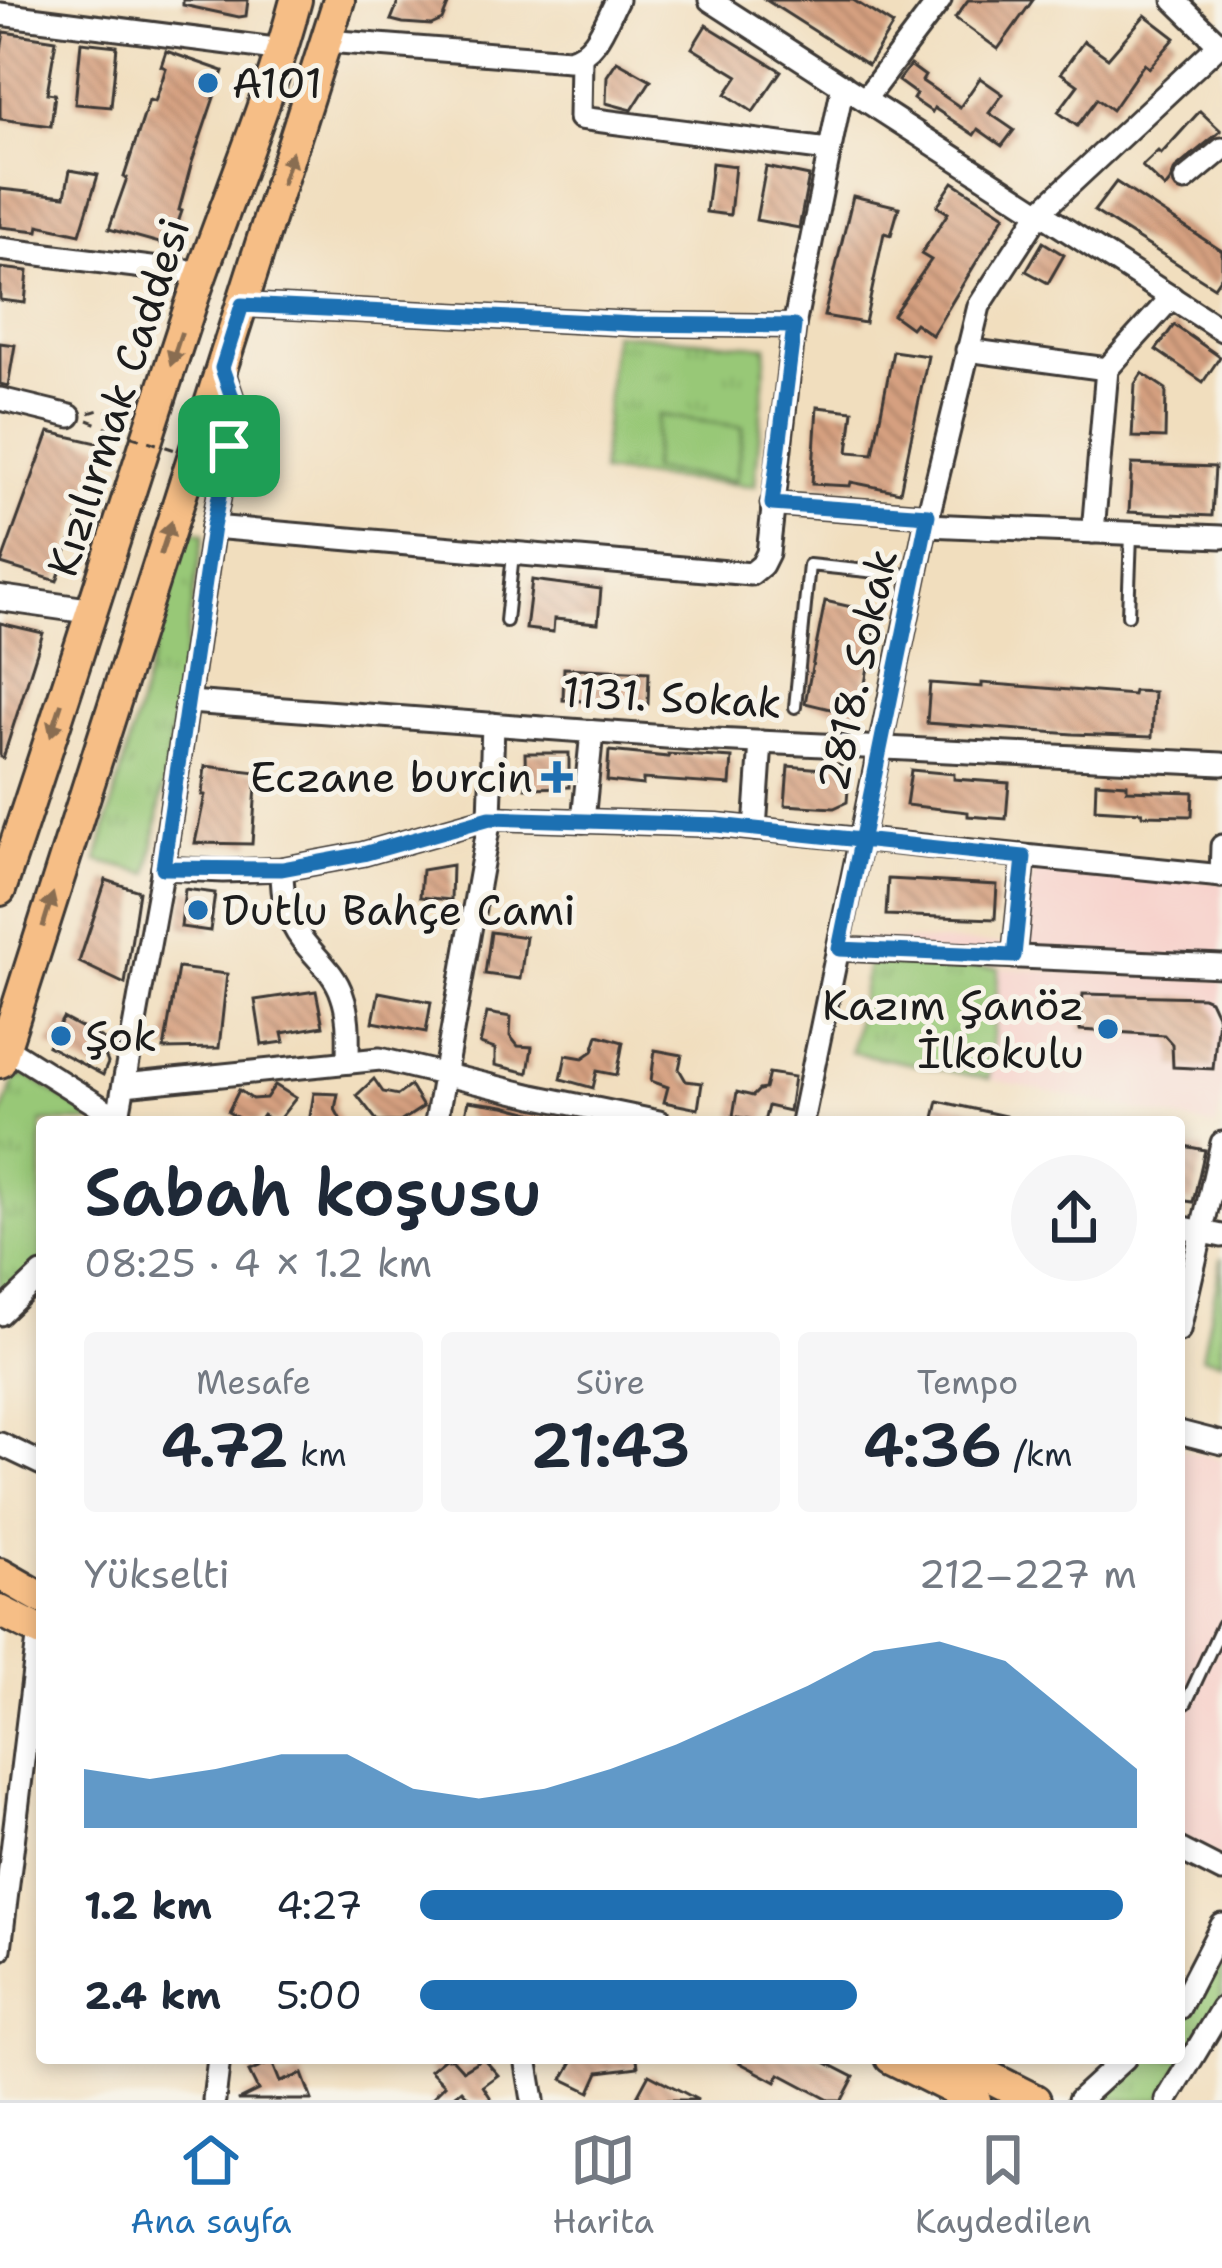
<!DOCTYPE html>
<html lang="tr">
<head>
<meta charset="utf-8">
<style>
  body { margin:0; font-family:"Shantell Sans",sans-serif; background:#f6f6f7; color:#1f2937; height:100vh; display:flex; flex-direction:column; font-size:45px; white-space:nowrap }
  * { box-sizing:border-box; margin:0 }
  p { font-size:39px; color:#747a83 }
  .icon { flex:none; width:66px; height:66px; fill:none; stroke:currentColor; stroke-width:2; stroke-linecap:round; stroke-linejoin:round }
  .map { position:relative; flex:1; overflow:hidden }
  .side { position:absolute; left:36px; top:1116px; width:1149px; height:948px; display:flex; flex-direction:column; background:#fff; border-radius:12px; box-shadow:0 6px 18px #0003 }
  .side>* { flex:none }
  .pin { position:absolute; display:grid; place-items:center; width:102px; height:102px; color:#fff; margin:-51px; border-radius:24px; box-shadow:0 6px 18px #0006 }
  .round { display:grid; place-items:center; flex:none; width:126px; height:126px; border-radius:63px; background:#f6f6f7 }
  .head { display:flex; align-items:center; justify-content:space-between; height:204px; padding:0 48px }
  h1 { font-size:66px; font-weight:600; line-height:90px }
  .metrics { display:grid; grid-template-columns:repeat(3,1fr); gap:18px; height:204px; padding:12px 48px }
  .metrics div { display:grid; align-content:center; border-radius:12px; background:#f6f6f7; text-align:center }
  .metrics b { font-size:60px; font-weight:600 }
  .metrics small { font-size:33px; font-weight:400 }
  .metrics p { font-size:33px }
  .chart { height:336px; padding:24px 48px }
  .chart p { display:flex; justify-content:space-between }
  .chart svg { width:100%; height:216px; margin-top:12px; fill:#1f6fb2; opacity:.7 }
  ul { padding:0 48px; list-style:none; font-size:39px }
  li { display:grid; grid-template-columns:192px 144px 1fr; align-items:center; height:90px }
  li i { height:30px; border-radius:15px; background:#1f6fb2 }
  .tab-bar { display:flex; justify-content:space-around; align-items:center; height:168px; border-top:3px solid #e0e1e3; background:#fff; font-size:33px; color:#747a83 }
  .tab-bar a { display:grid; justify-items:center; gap:6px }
  .tab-bar .active { color:#1f6fb2 }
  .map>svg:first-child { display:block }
  .built { fill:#f7d0ca }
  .park { fill:url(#park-tufts); stroke:#5a724a; stroke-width:3 }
  .pitch { fill:#98c877; stroke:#5a724a; stroke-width:3 }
  .building { fill:url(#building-back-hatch) }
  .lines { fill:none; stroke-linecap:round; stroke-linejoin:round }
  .service-casing { stroke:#3c3934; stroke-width:16 }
  .minor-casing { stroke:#3c3934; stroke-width:27 }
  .tertiary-casing { stroke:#3c3934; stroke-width:30 }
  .primary-casing { stroke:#3c3934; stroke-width:36 }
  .path { stroke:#3c3934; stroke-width:3; stroke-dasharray:9 9; stroke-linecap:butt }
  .service { stroke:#fff; stroke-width:10 }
  .minor { stroke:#fff; stroke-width:21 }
  .tertiary { stroke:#fff; stroke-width:24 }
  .primary { stroke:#f6be86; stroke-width:30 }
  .path-bridge { stroke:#3c3934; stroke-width:3; stroke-dasharray:9 9; stroke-linecap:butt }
  .oneway { fill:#896d51 }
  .route-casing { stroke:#fff; stroke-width:24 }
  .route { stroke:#1f6fb2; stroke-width:15 }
  .poi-dot { fill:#1f6fb2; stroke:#f7f3e8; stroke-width:4.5 }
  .labels { text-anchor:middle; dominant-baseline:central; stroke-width:10; stroke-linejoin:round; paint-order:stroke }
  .poi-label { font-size:42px; fill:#1c1c1c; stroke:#f7f3e8; text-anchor:start }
  .street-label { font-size:42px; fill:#1c1c1c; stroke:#f7f3e8 }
</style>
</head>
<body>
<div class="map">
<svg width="1222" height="2100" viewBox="0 0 1222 2100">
  <defs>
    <pattern id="park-tufts" width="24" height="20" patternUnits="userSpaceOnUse" patternTransform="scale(3)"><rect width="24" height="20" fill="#98c877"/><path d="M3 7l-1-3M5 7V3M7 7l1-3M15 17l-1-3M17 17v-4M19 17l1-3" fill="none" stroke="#82ab66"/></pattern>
    <pattern id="building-back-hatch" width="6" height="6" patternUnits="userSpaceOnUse" patternTransform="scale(3)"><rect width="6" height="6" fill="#d6a080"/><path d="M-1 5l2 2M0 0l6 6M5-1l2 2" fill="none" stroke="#ad8268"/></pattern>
  </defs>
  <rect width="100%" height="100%" fill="#f7f3e8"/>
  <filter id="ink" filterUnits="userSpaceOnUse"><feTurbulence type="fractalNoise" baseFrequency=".00833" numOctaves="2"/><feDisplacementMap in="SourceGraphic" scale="24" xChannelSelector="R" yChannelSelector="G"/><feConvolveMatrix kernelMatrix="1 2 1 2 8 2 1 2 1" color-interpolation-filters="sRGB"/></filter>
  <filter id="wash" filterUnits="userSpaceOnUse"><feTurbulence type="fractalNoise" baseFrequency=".004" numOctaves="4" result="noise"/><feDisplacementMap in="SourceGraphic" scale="48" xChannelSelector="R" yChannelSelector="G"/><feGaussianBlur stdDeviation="2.7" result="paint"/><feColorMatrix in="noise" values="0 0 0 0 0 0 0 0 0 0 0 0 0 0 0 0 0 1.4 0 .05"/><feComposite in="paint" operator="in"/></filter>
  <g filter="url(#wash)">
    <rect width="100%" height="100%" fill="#f1debe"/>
    <g class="built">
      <polygon points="1033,868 1222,882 1222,976 857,957 857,938 1024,945"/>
      <polygon points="999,968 1222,980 1222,1101 1216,1127 989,1079"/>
      <polygon points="1179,1449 1222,1459 1222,1858 1179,1836"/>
    </g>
    <g class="park">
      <polygon points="613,333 767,346 755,486 601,473"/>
      <polygon points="187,529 204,533 149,874 97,861"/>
      <polygon points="868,963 999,968 989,1079 851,1052"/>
      <polygon points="28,1076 91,1117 90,1122 42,1122 42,1262 0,1302 0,1119 16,1077"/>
      <polygon points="1222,1941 1222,2001 1160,2100 1098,2100 1140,2058 1179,2058 1179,2019 1189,2009"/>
    </g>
    <g class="pitch">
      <polygon points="658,415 743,427 736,481 651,470"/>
      <polygon points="1222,1257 1222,1361 1202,1357"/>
    </g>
    <g id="blocks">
      <g class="building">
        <polygon points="183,0 248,0 246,16 239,17 183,5"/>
        <polygon points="399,0 450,0 442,20 431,25 403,23 391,20"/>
        <polygon points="766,0 853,0 893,25 868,65"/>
        <polygon points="968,0 1033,0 998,49 955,18"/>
        <polygon points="1145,15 1175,38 1149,68 1144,64 1112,110 1097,99 1077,126 1058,112 1078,85 1061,73 1084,41 1108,58"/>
        <polygon points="706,25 781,71 753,112 726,94 738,76 692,48"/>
        <polygon points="4,32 56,40 47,93 55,94 51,126 0,119 0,56"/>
        <polygon points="81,42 117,46 111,107 75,104"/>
        <polygon points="166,51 223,71 191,165 179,210 182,211 170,246 109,229 127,178 124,177 149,100 155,102 166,68 161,66"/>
        <polygon points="617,61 651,80 632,110 606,103 607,76"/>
        <polygon points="910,65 925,76 922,81 960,107 980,78 1003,94 989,113 1014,130 1002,146 978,129 974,135 934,108 932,112 913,99 916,94 898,81"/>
        <polygon points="1200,111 1221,131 1175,169 1170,182 1165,188 1142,166 1158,151 1161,154"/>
        <polygon points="712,163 735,166 730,215 706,212"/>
        <polygon points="766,167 809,176 799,228 756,220"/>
        <polygon points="70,170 98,175 80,234 39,225 38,231 0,227 0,189 65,196"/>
        <polygon points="953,182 1005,215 932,335 915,323 911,328 893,315 931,260 921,254 948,213 937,206"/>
        <polygon points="1116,182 1222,251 1222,275 1214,287 1094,211"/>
        <polygon points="853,196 899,207 891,235 884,233 865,323 824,316"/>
        <polygon points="1043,242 1064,255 1048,283 1026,271"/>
        <polygon points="0,268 28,271 25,303 0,300"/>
        <polygon points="1174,325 1220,357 1203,382 1156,350"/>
        <polygon points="0,343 15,345 8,386 0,384"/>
        <polygon points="893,351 928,356 900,492 851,482 850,486 812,484 817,407 853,411 848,452 873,454"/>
        <polygon points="1142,373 1166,389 1165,438 1132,437 1135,384"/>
        <polygon points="49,432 102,444 57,581 1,564"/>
        <polygon points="1132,464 1215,467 1212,516 1129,512"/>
        <polygon points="532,580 601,589 598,623 554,619 553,632 526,629"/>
        <polygon points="825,601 878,613 859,716 805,703"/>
        <polygon points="0,623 43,633 3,758 0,757"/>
        <polygon points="564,668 649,672 648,704 563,700"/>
        <polygon points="930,683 982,687 982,683 1133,695 1134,691 1154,692 1152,737 1073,734 927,723"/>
        <polygon points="609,751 668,757 668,754 732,758 730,785 643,779 643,785 607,781"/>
        <polygon points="525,753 569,753 569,787 526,788"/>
        <polygon points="824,763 850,765 847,802 834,808 785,805 788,766 824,769"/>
        <polygon points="205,766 257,772 252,844 195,843 205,795 202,795"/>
        <polygon points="911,770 954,774 954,779 1009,783 1006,819 968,816 968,812 906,805"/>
        <polygon points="1096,782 1127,784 1127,790 1193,792 1192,816 1142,815 1142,812 1095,809"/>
        <polygon points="452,865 451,900 420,897 422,870"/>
        <polygon points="888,879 997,885 995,919 886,915"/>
        <polygon points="106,880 139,891 125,984 79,962"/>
        <polygon points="185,889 215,893 210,931 181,927"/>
        <polygon points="491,932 526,937 520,979 485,974"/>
        <polygon points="178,968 227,974 219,1048 164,1049"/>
        <polygon points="316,991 323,1026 282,1033 284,1042 262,1045 255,1000"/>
        <polygon points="379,992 431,1002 426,1032 373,1022"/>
        <polygon points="1083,994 1203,997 1210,1000 1218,1017 1213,1069 1173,1067 1172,1044 1164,1035 1080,1030"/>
        <polygon points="487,1013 511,1017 510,1036 518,1046 532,1047 528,1073 495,1065 495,1049 480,1044"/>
        <polygon points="63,1018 108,1042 105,1055 108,1063 103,1075 48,1046"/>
        <polygon points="598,1035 623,1042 617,1075 597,1071 593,1088 561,1079 566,1055 583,1058 593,1051"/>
        <polygon points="655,1050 682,1055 679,1069 686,1081 702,1083 698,1109 664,1102 668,1087 651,1081"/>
        <polygon points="769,1073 794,1077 789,1111 768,1106 764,1122 733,1116 737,1092 753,1096 759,1090 765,1089"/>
        <polygon points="374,1079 383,1092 398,1095 410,1086 423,1107 400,1122 378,1122 357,1095"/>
        <polygon points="275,1085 296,1098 277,1122 273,1122 263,1115 258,1122 245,1122 228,1112 239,1090 252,1099 266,1098"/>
        <polygon points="314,1093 338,1094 335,1109 342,1122 309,1122"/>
        <polygon points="468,1101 504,1106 543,1116 543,1122 471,1122 472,1118 465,1115"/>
        <polygon points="938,1101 1005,1116 1004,1122 933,1122"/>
        <polygon points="1179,1145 1205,1150 1193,1202 1179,1200"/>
        <polygon points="445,2058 452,2058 463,2070 483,2058 498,2075 483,2086 492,2100 471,2100 462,2090 450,2100 430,2100 445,2085 430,2070"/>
        <polygon points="575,2058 637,2058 638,2067 599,2072 590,2092 563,2079"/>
        <polygon points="731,2058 817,2058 854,2077 842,2100 829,2100 780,2074 776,2082"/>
        <polygon points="272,2062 280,2082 302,2074 312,2100 238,2100 258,2090 249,2072"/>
        <polygon points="649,2074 698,2100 635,2100"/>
      </g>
    </g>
  </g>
  <g filter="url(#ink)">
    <use href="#blocks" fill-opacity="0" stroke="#3c3934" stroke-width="3"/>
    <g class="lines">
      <g class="service-casing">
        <g id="service">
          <polyline points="1128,615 1131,534"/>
          <polyline points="506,621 513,554"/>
          <polyline points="795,707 809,565 916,576"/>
          <polyline points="1186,1703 1222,1625"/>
        </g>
      </g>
      <g class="minor-casing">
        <g id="minor">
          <polyline points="710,0 1222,330"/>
          <polyline points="1174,0 1219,44"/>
          <polyline points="0,14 283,50"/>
          <path d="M 327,41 L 569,60 C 597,53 605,23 617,0"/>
          <polyline points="581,57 580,118 828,150"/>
          <polyline points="865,99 940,0"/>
          <polyline points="1185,180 1222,149"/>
          <polyline points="0,249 175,271 202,271"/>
          <polyline points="242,305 635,324 794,326"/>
          <polyline points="967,350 1107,369"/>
          <polyline points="0,399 70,416"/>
          <polyline points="772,504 928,515"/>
          <polyline points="926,525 1222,537"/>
          <polyline points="213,527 751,574 762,565 768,553 794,326 843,85"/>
          <polyline points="1093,532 1107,369 1172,297"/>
          <polyline points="189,702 694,739 1222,764"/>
          <polyline points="583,821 592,732"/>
          <polyline points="755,829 761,742"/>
          <polyline points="163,868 223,871 282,869 363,854 490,818 717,825 1222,876"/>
          <path d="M 282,869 C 282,897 286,919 303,941 C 317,959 335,973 342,995 C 350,1017 348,1040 348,1062"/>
          <polyline points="1221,876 1222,846"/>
          <polyline points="839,949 1222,966"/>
          <polyline points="1014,957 1024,857"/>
          <polyline points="5,1047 118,1118"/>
          <polyline points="124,1085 380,1059 533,1096 659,1122"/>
          <polyline points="117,1122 163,868 213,527 229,446 233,401 222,368"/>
          <polyline points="436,1122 490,818 493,724"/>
          <polyline points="802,1122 926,525 979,306 1040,212 1222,42"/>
          <polyline points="1179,1227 1222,1236"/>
          <polyline points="0,1314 42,1274"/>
          <polyline points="1179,1330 1222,1143"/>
          <polyline points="1179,1432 1222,1443"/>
          <polyline points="0,1444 42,1464"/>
          <polyline points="1179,1849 1222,1871"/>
          <polyline points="0,1949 39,1630"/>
          <polyline points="1179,2008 1222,1925"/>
          <polyline points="526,2058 533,2100"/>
          <polyline points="214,2100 219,2058"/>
          <polyline points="1079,2100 1125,2058"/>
          <polyline points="1167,2100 1222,2008"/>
        </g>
      </g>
      <g class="tertiary-casing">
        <polyline id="tertiary" points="0,598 91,611"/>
      </g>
      <g class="primary-casing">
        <g id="primary">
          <path d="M 0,890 C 66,697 125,503 189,310 C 224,206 268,106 296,0"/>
          <polyline points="0,1062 339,0"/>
          <polyline points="0,1574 42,1598"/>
          <polyline points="0,1611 42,1632"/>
          <polyline points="891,2058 975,2100"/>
          <polyline points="952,2058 1035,2100"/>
        </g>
      </g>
      <g class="path">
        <polyline points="89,413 99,410 127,415"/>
        <polyline points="88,420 114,430"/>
      </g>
      <use href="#service" class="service"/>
      <use href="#minor" class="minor"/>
      <use href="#tertiary" class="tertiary"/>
      <use href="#primary" class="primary"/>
      <polyline class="path-bridge" points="114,430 206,460"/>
    </g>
    <defs><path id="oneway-solid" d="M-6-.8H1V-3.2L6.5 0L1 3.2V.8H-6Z" transform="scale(3)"/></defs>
    <g class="oneway">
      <use href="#oneway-solid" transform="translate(287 168) rotate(-73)"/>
      <use href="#oneway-solid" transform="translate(176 349) rotate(108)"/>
      <use href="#oneway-solid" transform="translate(166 538) rotate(-72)"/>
      <use href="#oneway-solid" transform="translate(56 720) rotate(108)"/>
      <use href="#oneway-solid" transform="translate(48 910) rotate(-73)"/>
    </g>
  </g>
  <g class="lines" filter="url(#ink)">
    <g class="route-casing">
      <polyline id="route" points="229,446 213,527 163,868 282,869 363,854 490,818 717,825 1024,857 1014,956 839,949 928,515 772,504 794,326 635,324 242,305 222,368 233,400 229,446"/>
    </g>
    <use href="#route" class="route"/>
  </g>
  <g class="poi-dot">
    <circle cx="208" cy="83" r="12"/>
    <path d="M551 759h12v12h12v12h-12v12h-12v-12h-12v-12h12z"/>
    <circle cx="198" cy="910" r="12"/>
    <circle cx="1108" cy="1029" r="12"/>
    <circle cx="61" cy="1036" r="12"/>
  </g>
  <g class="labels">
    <g class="poi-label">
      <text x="232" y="83">A101</text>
      <text x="533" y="777" text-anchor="end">Eczane burcin</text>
      <text x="222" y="910">Dutlu Bahçe Cami</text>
      <text x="1084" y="1005" text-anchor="end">Kazım Şanöz<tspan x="1084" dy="48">İlkokulu</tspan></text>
      <text x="85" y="1036">Şok</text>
    </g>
    <g class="street-label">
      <text transform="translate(118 397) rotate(-72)">Kızılırmak Caddesi</text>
      <text transform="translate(857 670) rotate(-78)">2818. Sokak</text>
      <text transform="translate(672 697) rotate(3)">1131. Sokak</text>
    </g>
  </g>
</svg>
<div class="pin" style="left:229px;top:446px;background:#1e9e55"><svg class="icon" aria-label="arrive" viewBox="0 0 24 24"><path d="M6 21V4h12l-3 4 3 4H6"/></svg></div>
<section class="side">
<div class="head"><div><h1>Sabah koşusu</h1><p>08:25 · 4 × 1.2 km</p></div><a class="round"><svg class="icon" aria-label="share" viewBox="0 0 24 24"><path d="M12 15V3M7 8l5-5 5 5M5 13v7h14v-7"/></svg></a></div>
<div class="metrics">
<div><p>Mesafe</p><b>4.72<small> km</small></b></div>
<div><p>Süre</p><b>21:43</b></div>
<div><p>Tempo</p><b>4:36<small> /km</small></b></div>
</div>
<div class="chart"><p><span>Yükselti</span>212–227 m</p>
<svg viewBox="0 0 160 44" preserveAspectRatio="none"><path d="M0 44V32L10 34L20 32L30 29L40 29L50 36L60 38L70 36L80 32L90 27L100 21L110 15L120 8L130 6L140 10L150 21L160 32V44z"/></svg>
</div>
<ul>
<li><b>1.2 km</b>4:27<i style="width:98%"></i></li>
<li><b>2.4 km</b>5:00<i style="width:61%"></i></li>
</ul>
</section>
</div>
<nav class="tab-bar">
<a class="active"><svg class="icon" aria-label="home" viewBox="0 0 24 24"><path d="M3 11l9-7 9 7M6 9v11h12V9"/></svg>Ana sayfa</a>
<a><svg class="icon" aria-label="map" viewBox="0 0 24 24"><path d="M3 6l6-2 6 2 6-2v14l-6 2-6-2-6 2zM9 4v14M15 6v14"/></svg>Harita</a>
<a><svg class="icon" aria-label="saved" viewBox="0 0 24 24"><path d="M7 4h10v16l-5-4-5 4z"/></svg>Kaydedilen</a>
</nav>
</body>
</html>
